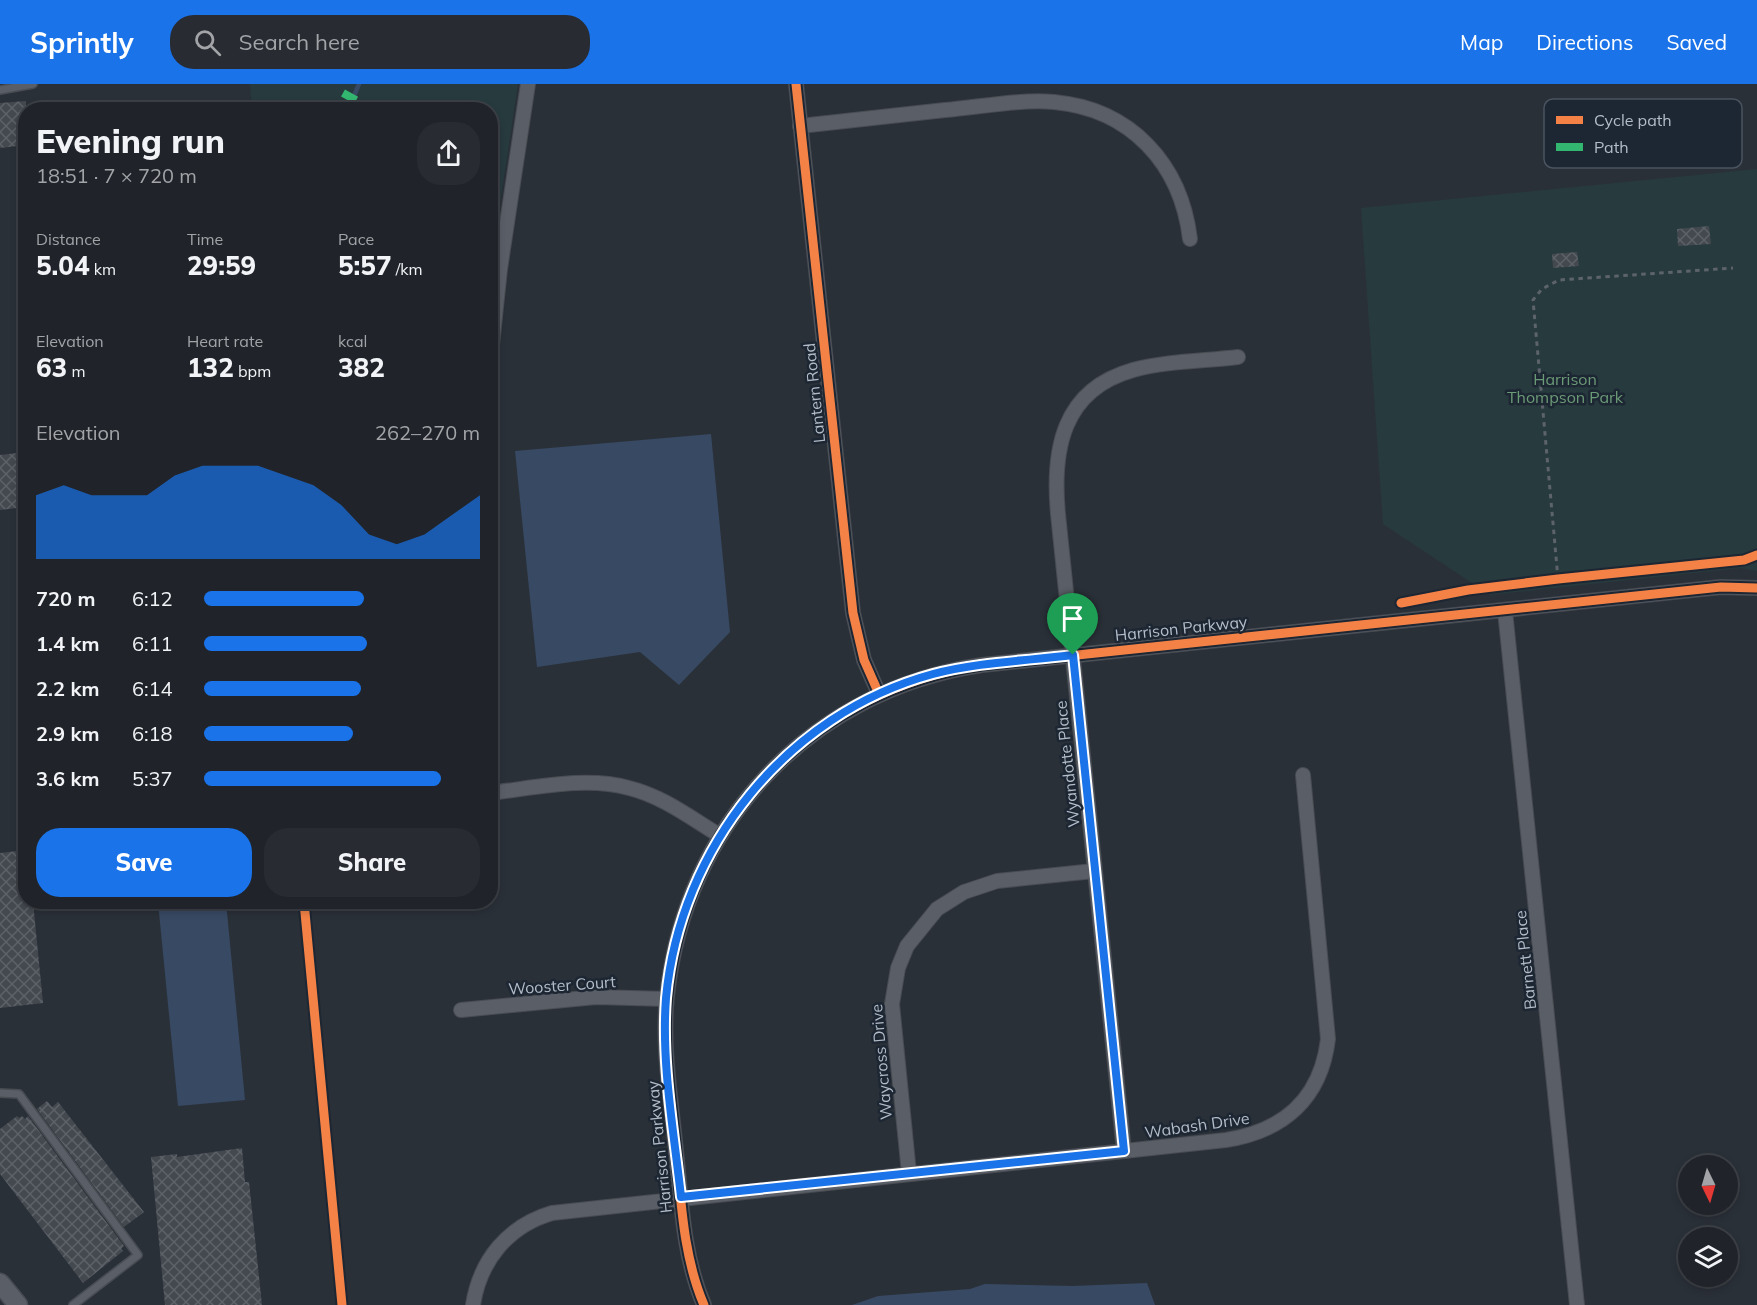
<!DOCTYPE html>
<html lang="en">
<head>
<meta charset="utf-8">
<style>
  body { margin:0; font-family:Mulish,sans-serif; background:#282c32; color:#f1f3f6; height:100vh; display:flex; flex-direction:column; font-size:22px; white-space:nowrap }
  * { box-sizing:border-box; margin:0 }
  p { font-size:20px; color:#a2a4a8 }
  .icon { flex:none; width:33px; height:33px; fill:none; stroke:currentColor; stroke-width:2; stroke-linecap:round; stroke-linejoin:round }
  .map { position:relative; flex:1; overflow:hidden }
  .details { position:absolute; left:18px; top:18px; width:480px; height:807px; display:flex; flex-direction:column; background:#20242a; border-radius:24px; box-shadow:0 3px 9px #0003,0 0 0 2px #3d4147 }
  .details>* { flex:none }
  .needle { width:39px; rotate:175deg }
  .fabs { position:absolute; left:1678px; top:1071px; display:grid; gap:12px }
  .fabs a { display:grid; place-items:center; width:60px; height:60px; border-radius:50%; background:#20242a; box-shadow:0 3px 9px #0003,0 0 0 2px #3d4147; font-size:30px }
  .pin { position:absolute; display:grid; place-items:center; width:51px; height:51px; color:#fff; margin:-62px -26px; border-radius:50% 50% 50% 0; rotate:-45deg; box-shadow:0 0 6px #0007 }
  .pin .icon { rotate:45deg }
  .round { display:grid; place-items:center; flex:none; width:63px; height:63px; border-radius:24px; background:#282c32 }
  .overview { display:flex; align-items:center; justify-content:space-between; height:102px; padding:0 18px }
  h1 { font-size:33px; font-weight:800; line-height:45px }
  .stats { display:grid; grid-template-columns:repeat(3,1fr); gap:9px; height:102px; padding:6px 18px }
  .stats div { display:grid; align-content:center }
  .stats b { font-size:26px; font-weight:800 }
  .stats small { font-size:16px; font-weight:400 }
  .stats p { font-size:16px }
  .chart { height:168px; padding:12px 18px }
  .chart p { display:flex; justify-content:space-between }
  .chart svg { width:100%; height:108px; margin-top:6px; fill:#1a73e8; opacity:.7 }
  .primary-button { display:flex; gap:12px; margin-top:auto; padding:12px 18px }
  .primary-button a { flex:1; height:69px; border-radius:24px; background:#1a73e8; color:#fff; font-size:24px; font-weight:800; line-height:69px; text-align:center }
  .primary-button a+a { background:#282c32; color:#f1f3f6 }
  ul { padding:0 18px; list-style:none; font-size:20px }
  li { display:grid; grid-template-columns:96px 72px 1fr; align-items:center; height:45px }
  li i { height:15px; border-radius:8px; background:#1a73e8 }
  header { display:flex; align-items:center; gap:36px; box-sizing:border-box; height:84px; padding:0 30px; background:#1a73e8; color:#fff }
  header strong { font-size:28px }
  nav { display:flex; gap:33px; margin-inline-start:auto; font-size:21px }
  .search { width:420px; height:54px; background:#282c32; display:flex; align-items:center; gap:15px; box-sizing:border-box; padding:0 21px; border-radius:24px; color:#a2a4a8; font-size:22px }
  .map>svg:first-child { display:block }
  .park { fill:#273a3e }
  .water { fill:#384963 }
  .lines { fill:none; stroke-linecap:round; stroke-linejoin:round }
  .stream { stroke:#384963; stroke-width:4.5 }
  .building { fill:url(#building-cross-hatch) }
  .service-casing { stroke:#484c53; stroke-width:10 }
  .minor-casing { stroke:#484c53; stroke-width:16 }
  .tertiary-casing { stroke:#484c53; stroke-width:21 }
  .path { stroke:#5d636a; stroke-width:3; stroke-dasharray:4.5 4.5; stroke-linecap:butt }
  .service { stroke:#5a5e66; stroke-width:7 }
  .minor { stroke:#5a5e66; stroke-width:14 }
  .tertiary { stroke:#5a5e66; stroke-width:18 }
  .quiet { stroke:#33b770; stroke-width:8; stroke-dasharray:15 8; stroke-linecap:butt }
  .cycleway-casing { stroke:#1d2633; stroke-width:13 }
  .cycleway { stroke:#f48246; stroke-width:9 }
  .route-casing { stroke:#fff; stroke-width:12 }
  .route { stroke:#1a73e8; stroke-width:8 }
  .labels { text-anchor:middle; dominant-baseline:central; stroke-width:5; stroke-linejoin:round; paint-order:stroke }
  .park-label { font-size:16px; fill:#6b9a76; stroke:#1d2633 }
  .street-label { font-size:16px; fill:#b4bcc9; stroke:#1d2633 }
  .key { fill:#1d2633; stroke:#4a5360; stroke-width:1.5 }
  .key-label { font-size:16px; fill:#b4bcc9 }
</style>
</head>
<body>
<header>
<strong>Sprintly</strong>
<div class="search"><svg class="icon" aria-label="search" viewBox="0 0 24 24"><circle cx="10" cy="10" r="6"/><path d="M15 15l6 6"/></svg>Search here</div>
<nav><a>Map</a><a>Directions</a><a>Saved</a></nav>
</header>
<div class="map">
<svg width="1757" height="1221" viewBox="0 0 1757 1221">
  <defs>
    <pattern id="building-cross-hatch" width="8" height="8" patternUnits="userSpaceOnUse" patternTransform="scale(1.5)"><rect width="8" height="8" fill="#444950"/><path d="M0 0l8 8M0 8l8-8" fill="none" stroke="#5d6168"/></pattern>
  </defs>
  <rect width="100%" height="100%" fill="#2a3038"/>
  <g class="park">
    <polygon points="250,0 518,0 491,179 490,26 252,25"/>
    <polygon points="1757,85 1757,487 1740,484 1490,511 1383,440 1361,124"/>
  </g>
  <g class="water">
    <polygon points="711,350 730,548 679,601 640,568 537,583 515,367"/>
    <polygon points="158,818 226,818 245,1016 178,1022"/>
    <polygon points="1147,1199 1155,1221 852,1221 878,1212 970,1205 985,1200 1073,1202"/>
  </g>
  <g class="lines">
    <polyline class="stream" points="348,26 359,0"/>
  </g>
  <g class="building">
    <polygon points="26,17 26,61 0,64 0,19"/>
    <polygon points="1709,142 1711,160 1678,162 1677,145"/>
    <polygon points="1577,168 1579,182 1553,184 1552,170"/>
    <polygon points="26,368 26,423 0,426 0,371"/>
    <polygon points="26,766 26,818 33,818 43,919 0,924 0,769"/>
    <polygon points="47,1017 52,1023 58,1018 144,1128 124,1143 37,1025"/>
    <polygon points="17,1032 19,1034 22,1032 25,1035 28,1032 124,1162 121,1165 123,1167 83,1199 0,1090 0,1045"/>
    <polygon points="242,1064 245,1098 249,1098 262,1221 165,1221 151,1073 177,1070 177,1073"/>
  </g>
  <g class="lines">
    <g class="service-casing">
      <g id="service">
        <polyline points="0,6 33,0"/>
        <polyline points="0,1009 19,1010 138,1171 73,1221"/>
      </g>
    </g>
    <g class="minor-casing">
      <g id="minor">
        <polyline points="796,0 853,529 864,576 879,610"/>
        <path d="M 800,42 C 848,37 897,31 945,26 C 981,23 1019,15 1054,18 C 1131,25 1181,80 1190,155"/>
        <polyline points="492,342 492,261 500,185 528,0"/>
        <polyline points="1505,527 1577,1221"/>
        <path d="M 490,709 C 535,704 585,692 629,704 C 662,712 691,734 719,751"/>
        <polyline points="461,926 596,913 666,915"/>
        <path d="M 1124,1067 L 1058,430 C 1052,366 1062,306 1133,286 C 1166,277 1204,277 1238,273"/>
        <polyline points="909,1089 892,920 898,884 907,862 937,825 964,808 997,797 1094,787"/>
        <path d="M 473,1221 C 480,1176 508,1142 552,1129 L 1226,1056 C 1284,1047 1321,1014 1328,955 L 1303,691"/>
        <path d="M 704,1221 C 682,1170 681,1111 675,1057 C 670,1009 662,960 667,912 C 685,740 810,606 982,581 L 1721,503 L 1757,504"/>
      </g>
    </g>
    <g class="tertiary-casing">
      <polyline id="tertiary" points="0,1199 18,1221"/>
    </g>
    <polyline class="path" points="1558,495 1533,216 1542,205 1559,196 1733,184"/>
    <use href="#service" class="service"/>
    <use href="#minor" class="minor"/>
    <use href="#tertiary" class="tertiary"/>
    <polyline class="quiet" points="343,9 361,19"/>
    <g class="cycleway-casing">
      <g id="cycleway">
        <polyline points="796,0 853,529 864,576 879,610"/>
        <polyline points="1401,519 1468,506 1558,495 1744,476 1757,471"/>
        <polyline points="304,818 342,1221"/>
        <path d="M 704,1221 C 682,1170 681,1111 675,1057 C 670,1009 662,960 667,912 C 685,740 810,606 982,581 L 1721,503 L 1757,504"/>
      </g>
    </g>
    <use href="#cycleway" class="cycleway"/>
  </g>
  <g class="lines">
    <g class="route-casing">
      <path id="route" d="M 1073,571 L 1124,1067 L 681,1113 C 674,1048 661,979 666,914 C 680,764 786,630 933,590 C 978,578 1026,577 1073,571 Z"/>
    </g>
    <use href="#route" class="route"/>
  </g>
  <g class="labels">
    <g class="park-label">
      <text x="1565" y="295">Harrison<tspan x="1565" dy="18">Thompson Park</tspan></text>
    </g>
    <g class="street-label">
      <text transform="translate(814 309) rotate(-96)">Lantern Road</text>
      <text transform="translate(1181 544) rotate(-6)">Harrison Parkway</text>
      <text transform="translate(1067 680) rotate(-96)">Wyandotte Place</text>
      <text transform="translate(1525 876) rotate(-96)">Barnett Place</text>
      <text transform="translate(562 901) rotate(-4)">Wooster Court</text>
      <text transform="translate(881 978) rotate(-95)">Waycross Drive</text>
      <text transform="translate(1197 1041) rotate(-8)">Wabash Drive</text>
      <text transform="translate(659 1063) rotate(-96)">Harrison Parkway</text>
    </g>
  </g>
  <rect x="1544" y="15" width="198" height="69" rx="9" class="key"/>
  <rect x="1556" y="32" width="27" height="8" fill="#f48246"/>
  <rect x="1556" y="59" width="27" height="8" fill="#33b770"/>
  <g class="key-label">
    <text x="1594" y="42">Cycle path</text>
    <text x="1594" y="69">Path</text>
  </g>
</svg>
<div class="fabs">
<a><svg class="needle" viewBox="-14 -14 28 28"><path d="M0-13l5 13h-10z" fill="#e53935"/><path d="M0 13l5-13h-10z" fill="#a2a4a8"/></svg></a>
<a><svg class="icon" aria-label="layers" viewBox="0 0 24 24"><path d="M12 4l9 5-9 5-9-5zM3 14l9 5 9-5"/></svg></a>
</div>
<div class="pin" style="left:1073px;top:571px;background:#1e9e55"><svg class="icon" aria-label="arrive" viewBox="0 0 24 24"><path d="M6 21V4h12l-3 4 3 4H6"/></svg></div>
<section class="details">
<div class="overview"><div><h1>Evening run</h1><p>18:51 · 7 × 720 m</p></div><a class="round"><svg class="icon" aria-label="share" viewBox="0 0 24 24"><path d="M12 15V3M7 8l5-5 5 5M5 13v7h14v-7"/></svg></a></div>
<div class="stats">
<div><p>Distance</p><b>5.04<small> km</small></b></div>
<div><p>Time</p><b>29:59</b></div>
<div><p>Pace</p><b>5:57<small> /km</small></b></div>
</div>
<div class="stats">
<div><p>Elevation</p><b>63<small> m</small></b></div>
<div><p>Heart rate</p><b>132<small> bpm</small></b></div>
<div><p>kcal</p><b>382</b></div>
</div>
<div class="chart"><p><span>Elevation</span>262–270 m</p>
<svg viewBox="0 0 160 44" preserveAspectRatio="none"><path d="M0 44V18L10 14L20 18L30 18L40 18L50 10L60 6L70 6L80 6L90 10L100 14L110 22L120 34L130 38L140 34L150 26L160 18V44z"/></svg>
</div>
<ul>
<li><b>720 m</b>6:12<i style="width:58%"></i></li>
<li><b>1.4 km</b>6:11<i style="width:59%"></i></li>
<li><b>2.2 km</b>6:14<i style="width:57%"></i></li>
<li><b>2.9 km</b>6:18<i style="width:54%"></i></li>
<li><b>3.6 km</b>5:37<i style="width:86%"></i></li>
</ul>
<div class="primary-button"><a>Save</a><a>Share</a></div>
</section>
</div>
</body>
</html>
